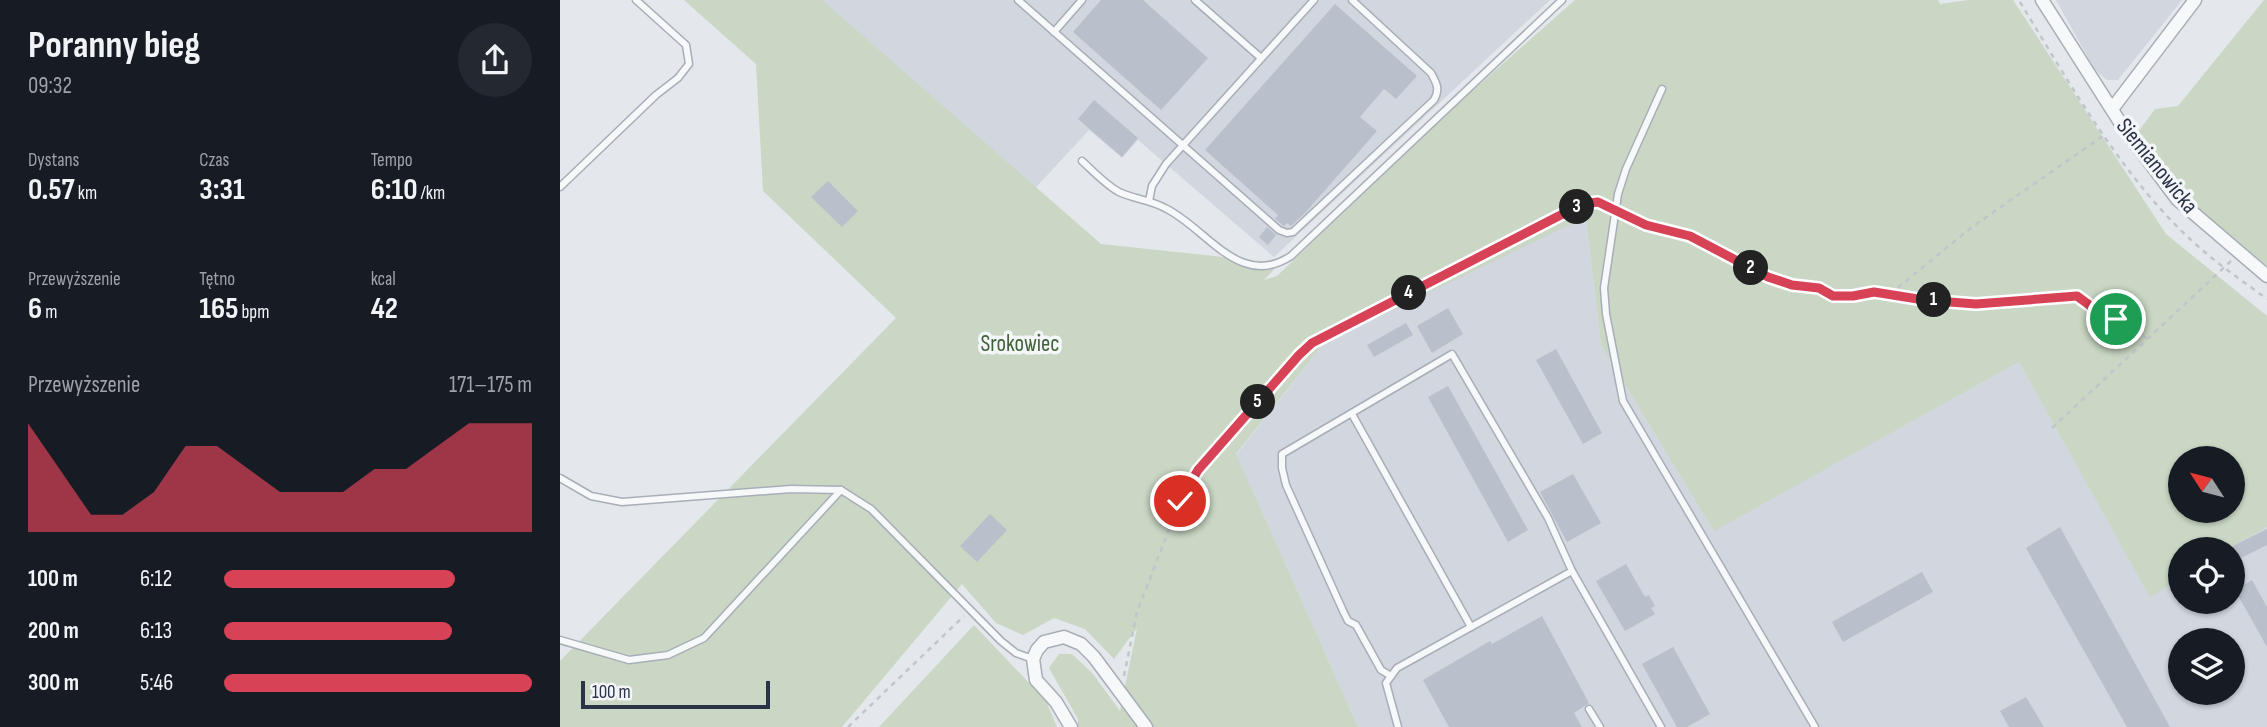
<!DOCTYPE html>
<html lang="pl">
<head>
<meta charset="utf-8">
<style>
  body { margin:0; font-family:"Sofia Sans Condensed",sans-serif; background:#242831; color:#f1f3f6; height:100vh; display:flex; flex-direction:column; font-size:26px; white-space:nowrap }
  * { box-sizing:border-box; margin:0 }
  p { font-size:23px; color:#9ea1a6 }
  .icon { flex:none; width:38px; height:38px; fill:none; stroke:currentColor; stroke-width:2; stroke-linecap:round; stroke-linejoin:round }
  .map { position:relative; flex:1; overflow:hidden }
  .drawer { display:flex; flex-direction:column; background:#171b24; width:560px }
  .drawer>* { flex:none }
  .needle { width:46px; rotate:306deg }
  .controls { position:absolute; left:1608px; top:446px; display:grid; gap:14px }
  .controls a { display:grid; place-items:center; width:77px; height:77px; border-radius:50%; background:#171b24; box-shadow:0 2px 5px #0004; font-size:35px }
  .scale { position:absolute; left:21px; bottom:18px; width:189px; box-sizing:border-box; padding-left:7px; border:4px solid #2a3446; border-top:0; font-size:19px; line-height:24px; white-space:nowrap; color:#2a3446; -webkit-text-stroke:5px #f4f6f9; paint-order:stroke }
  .pin { position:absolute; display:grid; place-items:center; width:60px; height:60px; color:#fff; margin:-30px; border:4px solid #fff; border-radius:50%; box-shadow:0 2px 7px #0007 }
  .km { position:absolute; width:35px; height:35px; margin:-18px; border-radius:50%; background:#222; color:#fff; font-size:19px; line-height:35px; text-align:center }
  .round { display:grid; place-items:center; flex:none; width:74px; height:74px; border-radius:37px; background:#242831 }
  .overview { display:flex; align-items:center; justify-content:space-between; height:119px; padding:0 28px }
  h1 { font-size:38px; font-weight:700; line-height:52px }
  .figures { display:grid; grid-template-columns:repeat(3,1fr); gap:10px; height:119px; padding:7px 28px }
  .figures div { display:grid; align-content:center }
  .figures b { font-size:30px; font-weight:700 }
  .figures small { font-size:19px; font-weight:400 }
  .figures p { font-size:19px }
  .chart { height:196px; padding:14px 28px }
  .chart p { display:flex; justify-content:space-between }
  .chart svg { width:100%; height:126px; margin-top:7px; fill:#d84256; opacity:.7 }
  ul { padding:0 28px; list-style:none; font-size:23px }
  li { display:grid; grid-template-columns:112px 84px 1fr; align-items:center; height:52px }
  li i { height:18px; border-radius:9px; background:#d84256 }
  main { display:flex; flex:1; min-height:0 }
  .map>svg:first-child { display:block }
  .built { fill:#d1d6df; fill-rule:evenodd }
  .green { fill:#c9d7c4; fill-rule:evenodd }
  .building { fill:#bac0cb }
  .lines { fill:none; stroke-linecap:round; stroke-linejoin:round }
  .service-casing { stroke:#a8aeb7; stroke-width:9 }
  .minor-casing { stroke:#a8aeb7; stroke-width:15 }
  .path { stroke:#c2c5cb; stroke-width:2.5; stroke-dasharray:5 5; stroke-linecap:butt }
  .service { stroke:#f7f8fa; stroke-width:6 }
  .minor { stroke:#f7f8fa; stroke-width:12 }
  .route-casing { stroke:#fff; stroke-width:14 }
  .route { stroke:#d84256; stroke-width:9 }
  .labels { text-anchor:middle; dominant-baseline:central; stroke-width:7; stroke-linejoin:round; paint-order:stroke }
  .street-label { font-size:23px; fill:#2a3446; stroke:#f4f6f9 }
  .park-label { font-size:23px; fill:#3e6336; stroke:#f4f6f9 }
</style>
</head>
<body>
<main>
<section class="drawer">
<div class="overview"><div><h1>Poranny bieg</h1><p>09:32</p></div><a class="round"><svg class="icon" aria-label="share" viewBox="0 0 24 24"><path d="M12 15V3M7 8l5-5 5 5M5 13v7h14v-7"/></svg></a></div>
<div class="figures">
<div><p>Dystans</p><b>0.57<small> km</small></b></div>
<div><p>Czas</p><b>3:31</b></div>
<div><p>Tempo</p><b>6:10<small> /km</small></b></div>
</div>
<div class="figures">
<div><p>Przewyższenie</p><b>6<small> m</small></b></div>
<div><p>Tętno</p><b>165<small> bpm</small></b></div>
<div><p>kcal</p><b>42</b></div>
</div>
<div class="chart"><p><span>Przewyższenie</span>171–175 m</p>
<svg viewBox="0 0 160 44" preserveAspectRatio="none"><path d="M0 44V6L10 22L20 38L30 38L40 30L50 14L60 14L70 22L80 30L90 30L100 30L110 22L120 22L130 14L140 6L150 6L160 6V44z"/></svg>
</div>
<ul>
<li><b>100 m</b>6:12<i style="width:75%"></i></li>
<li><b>200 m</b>6:13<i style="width:74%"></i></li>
<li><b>300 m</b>5:46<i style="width:100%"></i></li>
</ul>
</section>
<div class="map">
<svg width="1707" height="727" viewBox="0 0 1707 727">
  <rect width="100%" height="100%" fill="#e4e7ec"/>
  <g class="built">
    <polygon points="251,0 990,0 714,257 578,140 562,158 529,130 469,195"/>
    <polygon points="1496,0 1622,0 1558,80 1547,80 1535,70"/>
    <path d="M 1026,216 L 1041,345 L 1154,530 L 1459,362 L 1590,596 L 1620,579 L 1620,602 L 1673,602 L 1673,550 L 1669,549 L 1707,527 L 1707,727 L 798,727 L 676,455 L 764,343 ZM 1620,640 L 1673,640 L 1673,693 L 1620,693 Z"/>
  </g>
  <g class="green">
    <path d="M 124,0 L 262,0 L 541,244 L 720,263 L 704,280 L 717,276 L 895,106 L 1015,0 L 1378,0 L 1380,4 L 1409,0 L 1453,0 L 1606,234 L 1707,316 L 1707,527 L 1669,549 L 1620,550 L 1620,579 L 1590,597 L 1459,362 L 1154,531 L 1041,345 L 1026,217 L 764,343 L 676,454 L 798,727 L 518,727 L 518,719 L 489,668 L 499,654 L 512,654 L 533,674 L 560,711 L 577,628 L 554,659 L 525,629 L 494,618 L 463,635 L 436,623 L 402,584 L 282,727 L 0,727 L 0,661 L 336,318 L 203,191 L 196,64 ZM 1620,458 L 1673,458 L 1673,511 L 1620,511 Z"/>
    <polygon points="1704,0 1707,0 1707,266 1618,192 1578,132 1595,109 1618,106"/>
    <polygon points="414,625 486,701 497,727 319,727"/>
  </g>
  <g class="building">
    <polygon points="541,0 583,0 648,58 601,110 513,32"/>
    <polygon points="775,4 857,76 836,99 824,89 800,117 817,131 745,213 731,226 727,223 724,226 715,219 718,215 645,150"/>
    <polygon points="534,100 578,138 562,157 518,119"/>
    <polygon points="268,181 298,211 282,227 251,197"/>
    <polygon points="707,227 716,235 708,245 699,237"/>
    <polygon points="888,308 903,334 872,353 857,326"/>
    <polygon points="846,323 853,335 814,357 807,345"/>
    <polygon points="996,349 1042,433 1023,444 976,360"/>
    <polygon points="888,386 968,530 948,542 868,397"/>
    <polygon points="1013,474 1041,523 1007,542 980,492"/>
    <polygon points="430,514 447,530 417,562 400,546"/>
    <polygon points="1500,527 1610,727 1567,727 1466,548"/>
    <polygon points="1707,529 1707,545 1673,562 1673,546"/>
    <polygon points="1066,564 1085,597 1089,595 1095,606 1091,608 1095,614 1065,631 1036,581"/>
    <polygon points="1362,572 1373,592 1283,642 1272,622"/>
    <polygon points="1692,580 1707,607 1707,647 1675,590"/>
    <polygon points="982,616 1029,703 1014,713 1022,727 889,727 863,680 930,641 932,644"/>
    <polygon points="1113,647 1150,714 1127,727 1117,727 1082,664"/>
    <polygon points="1466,697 1484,727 1449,727 1440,711"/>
  </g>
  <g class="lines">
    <g class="service-casing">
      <g id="service">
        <path d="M 458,0 L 719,230 L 727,233 L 733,232 L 874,100 C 880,89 877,84 871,73 L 792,0"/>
        <polyline points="635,0 701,58"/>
        <polyline points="494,32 522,0"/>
        <polyline points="1102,89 1066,169 1058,194 1044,288 1046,314 1063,401 1255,727"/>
        <path d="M 522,161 C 533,171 546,185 559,192 C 574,199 591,200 605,208 C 647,228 679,290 731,256 L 1002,0"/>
        <polyline points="0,187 96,95 118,78 129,64 126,45 76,0"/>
        <polyline points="589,201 592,186 606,164 754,0"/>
        <polyline points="792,414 911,627"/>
        <polyline points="0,478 31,496 62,502 231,489 281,490 311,509 441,641 456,653 473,659"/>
        <polyline points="0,640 69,660 108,655 144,638 281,490"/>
        <polyline points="831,676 821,670 796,625 788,621 784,613 726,485 722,468 722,454 892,354 988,518 1012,571 1101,727"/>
        <polyline points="1029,709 1040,727"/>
        <polyline points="838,727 826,683 837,668 1012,571"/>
      </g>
    </g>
    <g class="minor-casing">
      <g id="minor">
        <polyline points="1482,0 1563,127 1617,199 1707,276"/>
        <polyline points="1552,109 1635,0"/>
        <polyline points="511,727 496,702 476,680 473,659 477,650 484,642 504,637 521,644 534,657 586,727"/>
      </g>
    </g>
    <g class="path">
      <path d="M 1460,2 C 1510,84 1566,184 1639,247 C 1660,266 1684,282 1707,299"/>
      <polyline points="1063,214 1086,225 1130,236 1208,277 1232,285 1259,287 1273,296 1293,296 1314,292 1416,304 1517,296 1532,307 1588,339"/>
      <polyline points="1330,294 1412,227 1543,136"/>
      <polyline points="1492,428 1671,261"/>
      <polyline points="564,676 577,612 620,501 638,470 739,355 752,343 1022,204 1038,202 1047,206"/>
      <polyline points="288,727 404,616"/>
    </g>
    <use href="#service" class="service"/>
    <use href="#minor" class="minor"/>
  </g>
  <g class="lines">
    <g class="route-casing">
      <polyline id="route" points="620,501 638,470 739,355 752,343 1022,204 1038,202 1086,225 1130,236 1208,277 1232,285 1259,288 1273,296 1293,296 1314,292 1364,300 1416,304 1517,296 1532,307 1556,319"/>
    </g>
    <use href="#route" class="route"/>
  </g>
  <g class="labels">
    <g class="street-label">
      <text transform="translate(1597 166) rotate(51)">Siemianowicka</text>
    </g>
    <g class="park-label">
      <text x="460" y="344">Srokowiec</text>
    </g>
  </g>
</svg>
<div class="controls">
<a><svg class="needle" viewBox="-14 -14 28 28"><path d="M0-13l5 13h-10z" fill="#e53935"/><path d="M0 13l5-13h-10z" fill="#9ea1a6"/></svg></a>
<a><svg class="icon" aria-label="locate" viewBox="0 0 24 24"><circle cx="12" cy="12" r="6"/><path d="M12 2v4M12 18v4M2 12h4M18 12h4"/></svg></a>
<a><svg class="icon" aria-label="layers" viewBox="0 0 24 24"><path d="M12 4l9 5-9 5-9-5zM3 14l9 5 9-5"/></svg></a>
</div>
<div class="scale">100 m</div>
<div class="pin" style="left:1556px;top:319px;background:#1e9e55"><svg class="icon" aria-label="arrive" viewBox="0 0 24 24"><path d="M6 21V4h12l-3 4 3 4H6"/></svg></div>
<div class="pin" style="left:620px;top:501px;background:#d93025"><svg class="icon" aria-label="check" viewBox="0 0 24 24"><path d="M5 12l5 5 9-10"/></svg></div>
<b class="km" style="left:1374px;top:300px">1</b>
<b class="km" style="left:1191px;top:268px">2</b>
<b class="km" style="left:1017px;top:207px">3</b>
<b class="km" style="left:849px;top:293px">4</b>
<b class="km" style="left:698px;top:402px">5</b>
</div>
</main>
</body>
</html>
